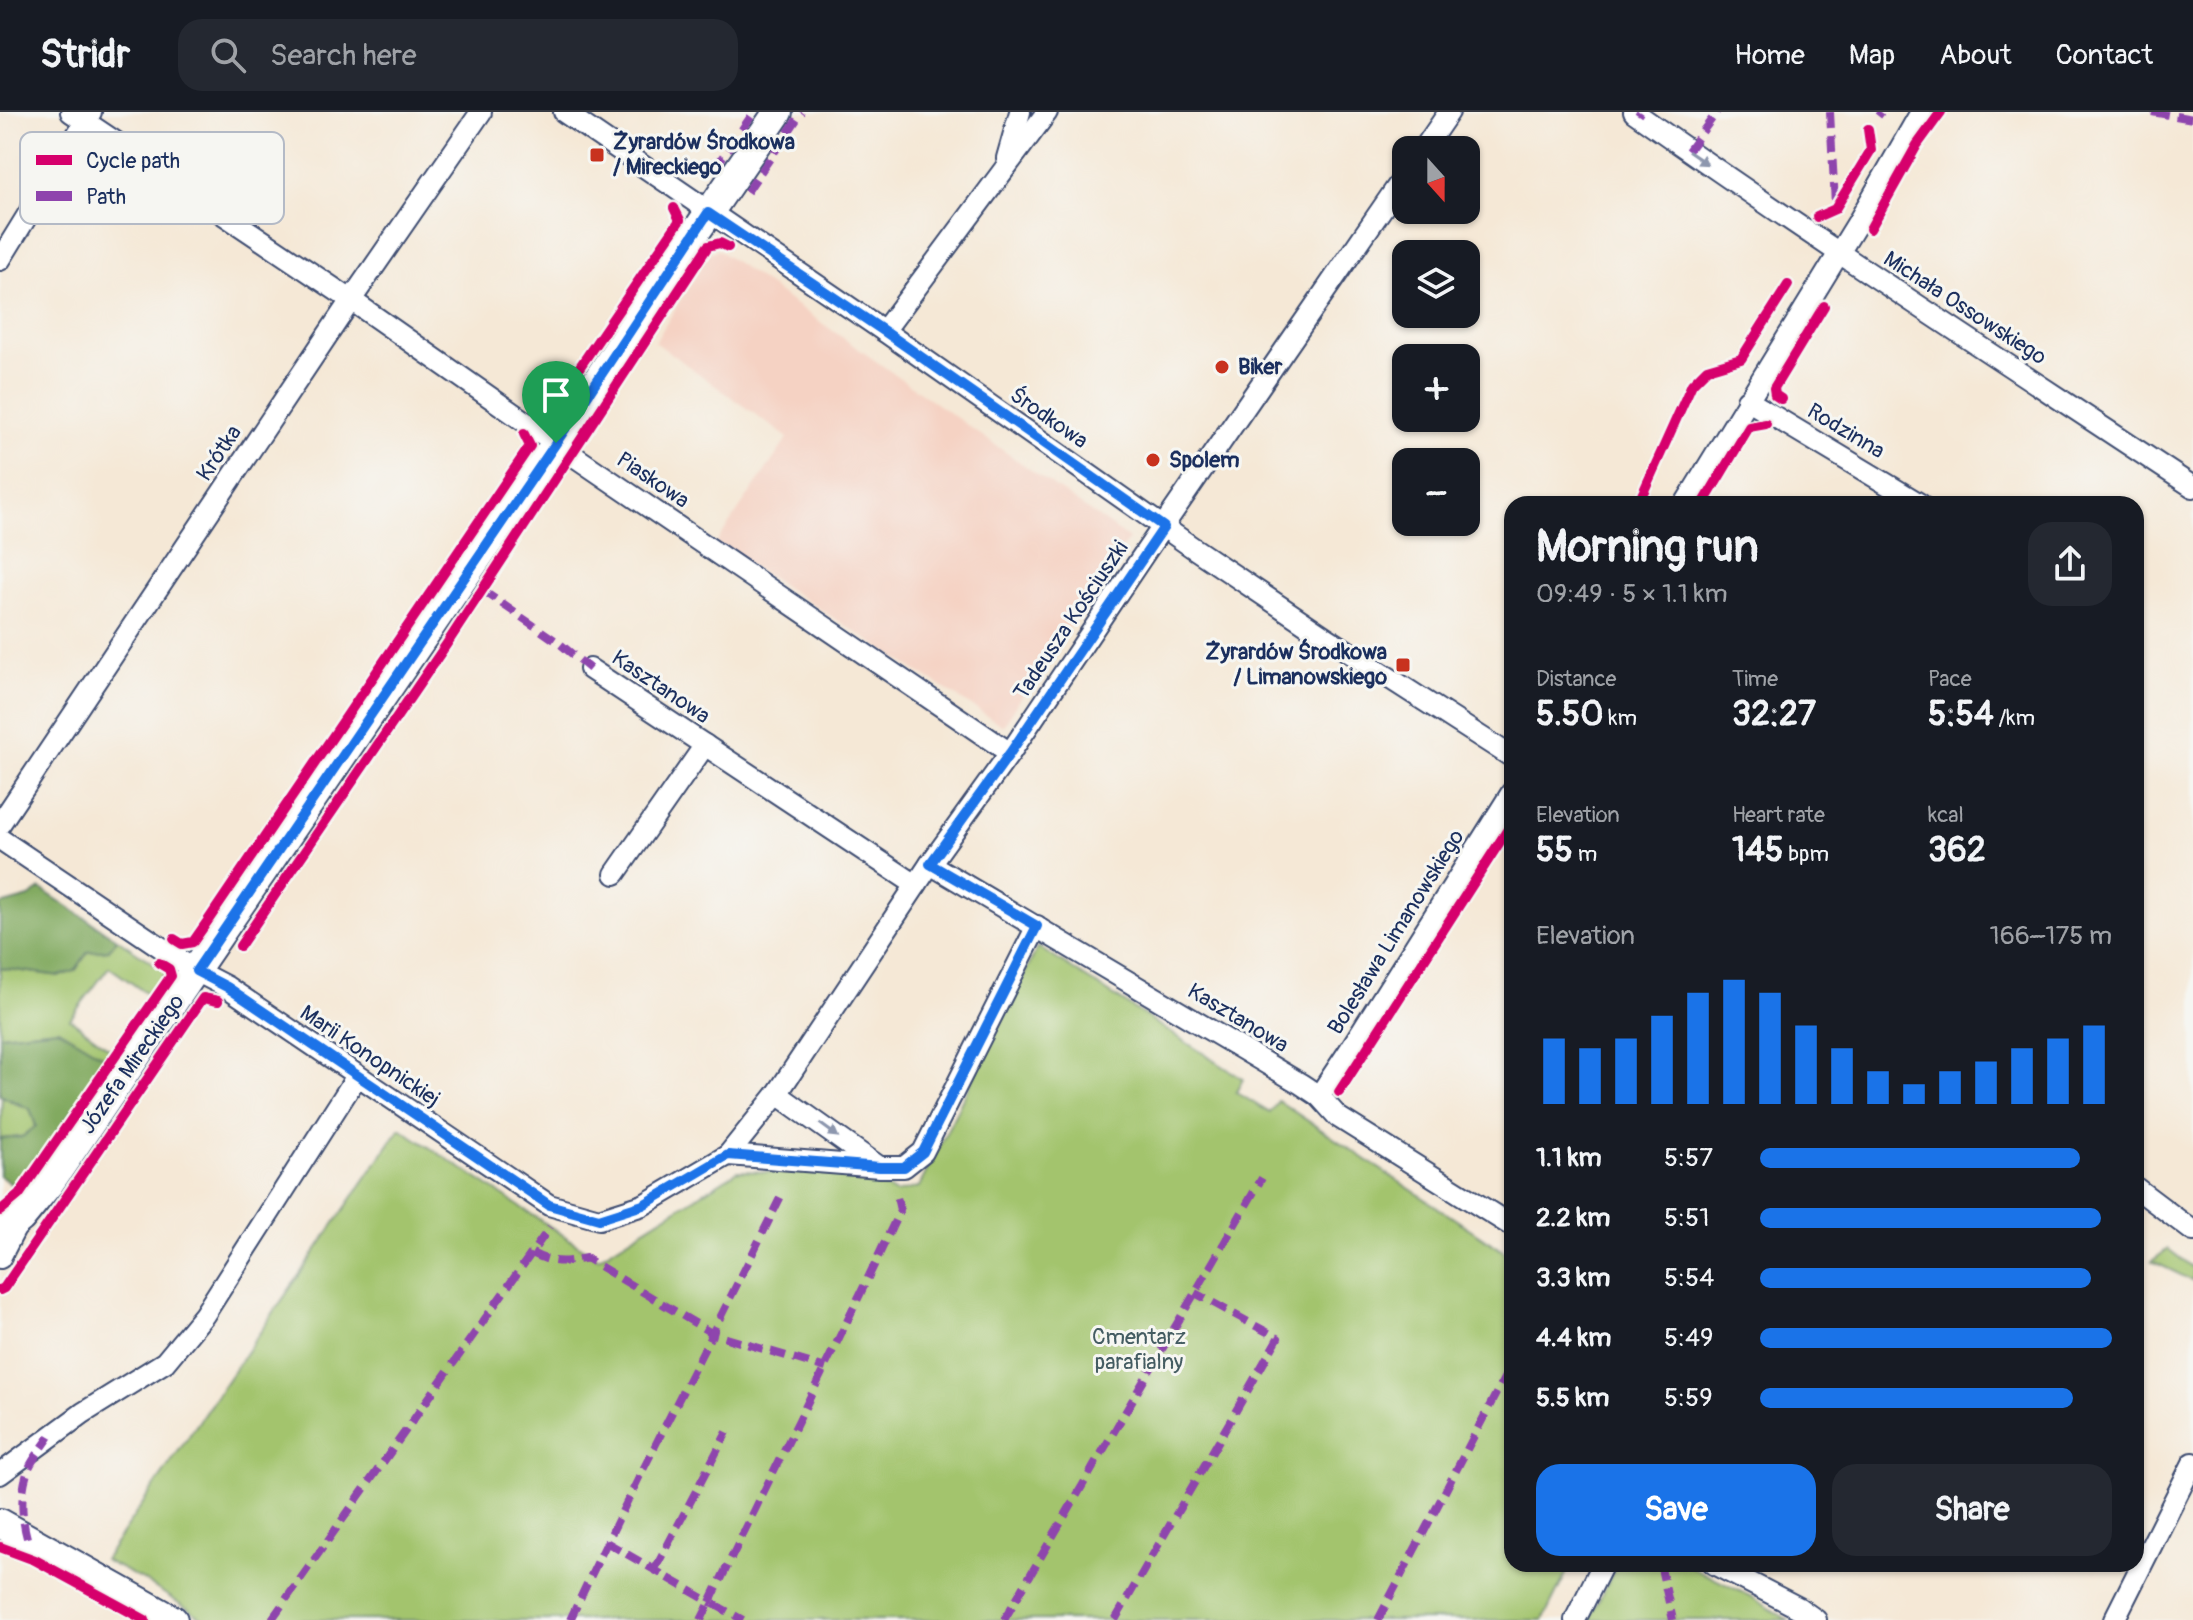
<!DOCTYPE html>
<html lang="en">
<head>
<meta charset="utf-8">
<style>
  body { margin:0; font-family:Pangolin,sans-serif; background:#242831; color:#f1f3f6; height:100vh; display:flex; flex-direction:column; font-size:30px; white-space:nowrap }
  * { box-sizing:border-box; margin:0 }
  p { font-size:26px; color:#9ea1a6 }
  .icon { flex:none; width:44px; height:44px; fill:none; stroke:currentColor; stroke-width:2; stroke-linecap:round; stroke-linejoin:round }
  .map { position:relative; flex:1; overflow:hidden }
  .details { position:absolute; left:1504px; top:384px; width:640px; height:1076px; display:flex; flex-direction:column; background:#171b24; border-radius:24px; box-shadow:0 2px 6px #0004 }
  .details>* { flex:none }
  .needle { width:52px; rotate:159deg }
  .buttons { position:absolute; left:1392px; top:24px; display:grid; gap:16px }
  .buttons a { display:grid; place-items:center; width:88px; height:88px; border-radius:16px; background:#171b24; box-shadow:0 2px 6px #0004; font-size:40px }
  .pin { position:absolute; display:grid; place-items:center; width:68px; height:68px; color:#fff; margin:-82px -34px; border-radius:50% 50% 50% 0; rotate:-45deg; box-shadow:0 0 8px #0007 }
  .pin .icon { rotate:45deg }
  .round { display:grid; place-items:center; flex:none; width:84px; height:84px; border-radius:24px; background:#242831 }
  .overview { display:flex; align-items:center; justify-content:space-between; height:136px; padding:0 32px }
  h1 { font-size:44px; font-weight:800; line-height:60px }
  .stats { display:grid; grid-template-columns:repeat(3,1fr); gap:12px; height:136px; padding:8px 32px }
  .stats div { display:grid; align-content:center }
  .stats b { font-size:34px; font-weight:800 }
  .stats small { font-size:22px; font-weight:400 }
  .stats p { font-size:22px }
  .chart { height:224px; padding:16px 32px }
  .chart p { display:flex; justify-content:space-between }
  .chart svg { width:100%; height:144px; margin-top:8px; stroke:#1a73e8; stroke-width:6 }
  .button { display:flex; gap:16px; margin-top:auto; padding:16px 32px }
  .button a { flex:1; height:92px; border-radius:24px; background:#1a73e8; color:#fff; font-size:32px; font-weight:800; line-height:92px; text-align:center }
  .button a+a { background:#242831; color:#f1f3f6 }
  ul { padding:0 32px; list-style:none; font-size:26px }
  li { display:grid; grid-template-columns:128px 96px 1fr; align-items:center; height:60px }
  li i { height:20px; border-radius:10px; background:#1a73e8 }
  header { display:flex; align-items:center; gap:48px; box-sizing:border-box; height:112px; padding:0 40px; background:#171b24; border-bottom:2px solid #363941 }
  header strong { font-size:38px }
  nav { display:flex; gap:44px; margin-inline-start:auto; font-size:28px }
  .search { width:560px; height:72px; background:#242831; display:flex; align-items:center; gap:20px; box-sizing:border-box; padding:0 28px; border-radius:24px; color:#9ea1a6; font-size:30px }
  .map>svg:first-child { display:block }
  .built { fill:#f5d2c3 }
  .green { fill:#a3c46d; stroke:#5f7a66; stroke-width:2 }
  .forest { fill:#82aa60; stroke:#4e6c5f; stroke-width:2 }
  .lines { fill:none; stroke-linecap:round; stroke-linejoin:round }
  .street-casing { stroke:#3c4b70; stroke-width:24 }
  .secondary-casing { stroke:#3c4b70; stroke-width:32 }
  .street { stroke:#fff; stroke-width:20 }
  .secondary { stroke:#fff; stroke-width:28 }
  .quiet { stroke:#8e44ad; stroke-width:8; stroke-dasharray:16 8; stroke-linecap:butt }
  .cycleway-casing { stroke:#f6f6f2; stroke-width:15 }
  .cycleway { stroke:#d6006c; stroke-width:10 }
  .oneway { fill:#8d97ae }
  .route-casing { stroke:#fff; stroke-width:16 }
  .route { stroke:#1a73e8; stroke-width:10 }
  .poi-dot { fill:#c8321e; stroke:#f6f6f2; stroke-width:3 }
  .labels { text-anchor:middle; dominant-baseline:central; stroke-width:6; stroke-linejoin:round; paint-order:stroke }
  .poi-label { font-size:22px; font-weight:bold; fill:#1b2f5e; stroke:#f6f6f2; text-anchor:start }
  .street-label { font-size:22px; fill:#1b2f5e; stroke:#f6f6f2 }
  .park-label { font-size:22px; fill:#445c62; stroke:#f6f6f2 }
  .key { fill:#f6f6f2; stroke:#b4bac6; stroke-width:2 }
  .key-label { font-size:22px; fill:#1b2f5e }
</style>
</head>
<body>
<header>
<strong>Stridr</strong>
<div class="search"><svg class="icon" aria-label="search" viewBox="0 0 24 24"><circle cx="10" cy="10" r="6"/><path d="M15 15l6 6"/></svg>Search here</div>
<nav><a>Home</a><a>Map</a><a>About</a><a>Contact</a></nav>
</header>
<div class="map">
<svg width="2193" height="1508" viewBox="0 0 2193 1508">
  <rect width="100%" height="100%" fill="#f6f6f2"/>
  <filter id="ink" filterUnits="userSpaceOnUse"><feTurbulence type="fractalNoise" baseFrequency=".0125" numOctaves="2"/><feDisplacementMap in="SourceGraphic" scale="16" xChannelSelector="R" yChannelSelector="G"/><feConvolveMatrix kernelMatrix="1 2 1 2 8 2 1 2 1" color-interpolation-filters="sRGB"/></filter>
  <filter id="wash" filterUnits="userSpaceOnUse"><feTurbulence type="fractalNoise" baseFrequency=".006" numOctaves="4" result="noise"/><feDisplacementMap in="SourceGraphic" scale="32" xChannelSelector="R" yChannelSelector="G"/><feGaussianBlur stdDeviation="1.8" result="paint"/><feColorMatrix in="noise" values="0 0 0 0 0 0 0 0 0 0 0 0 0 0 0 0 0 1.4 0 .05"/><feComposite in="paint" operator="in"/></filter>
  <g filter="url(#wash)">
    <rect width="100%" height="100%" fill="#f5e8d6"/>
    <polygon class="built" points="718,138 1129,427 1039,557 1003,614 716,431 788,326 655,230 709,141"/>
    <g class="green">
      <polygon points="117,827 166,860 150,884 109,855 70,907 113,939 108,947 58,917 0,923 0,856 60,864 75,859 88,840 109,838"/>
      <polygon points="1038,835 1243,967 1236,980 1270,1001 1278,989 1512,1145 1512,1452 1571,1452 1543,1508 206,1508 141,1467 104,1448 400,1016 598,1146 738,1059 857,1063 874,1070 896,1081 919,1075"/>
      <polygon points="2,982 12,990 31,997 36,1015 22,1025 0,1027"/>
      <polygon points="2168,1137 2193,1156 2193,1169 2152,1149"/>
      <polygon points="1617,1452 1685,1452 1750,1484 1788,1508 1589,1508"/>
    </g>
    <g class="forest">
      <polygon points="41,777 117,827 109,838 88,840 75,859 60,864 0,856 0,793 29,785"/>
      <polygon points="58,917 108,947 18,1077 0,1064 0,1027 22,1025 36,1014 30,997 0,983 0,923"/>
    </g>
  </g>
  <g filter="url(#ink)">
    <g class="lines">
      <g class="street-casing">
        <g id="street">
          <polyline points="71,0 351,188 571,342 1010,641"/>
          <polyline points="564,0 884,219 1192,435 1324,524 1512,645"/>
          <path d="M 1634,0 C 1818,130 2006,251 2193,375"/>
          <polyline points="1423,38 1449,0"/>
          <polyline points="1007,46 1020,0"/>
          <polyline points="0,148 91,0"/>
          <polyline points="884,219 1047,0"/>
          <polyline points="1747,288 1920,392"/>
          <polyline points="1685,392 1858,110 1921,0"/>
          <polyline points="590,557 916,773"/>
          <polyline points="0,712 351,188 481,0"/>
          <polyline points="0,727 196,859 227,875 549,1093 599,1107 643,1093 728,1043 777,982 930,752 1010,641 1146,439 1406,62"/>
          <polyline points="930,752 1301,972 1319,984 1338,1005 1512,1114"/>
          <polyline points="615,762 705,633"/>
          <polyline points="777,982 878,1054"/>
          <polyline points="1319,984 1349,939 1512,680"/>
          <polyline points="728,1043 880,1055 904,1055 923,1040 1037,814"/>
          <polyline points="2136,1076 2193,1119"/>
          <polyline points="0,1146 17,1113"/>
          <polyline points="0,1362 83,1301 165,1250 204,1203 357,964"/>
          <polyline points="1714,1452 1799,1496 1816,1508"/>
          <polyline points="1575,1508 1603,1452"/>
          <polyline points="2114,1508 2193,1351"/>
        </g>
      </g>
      <g class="secondary-casing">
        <g id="secondary">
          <polyline points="0,1123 21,1106 48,1073 556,331 680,143 778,0"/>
          <polyline points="0,1411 173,1508"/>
        </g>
      </g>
      <use href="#street" class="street"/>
      <use href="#secondary" class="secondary"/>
      <g class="quiet">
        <polyline points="1830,0 1835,92"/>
        <polyline points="2152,0 2193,7"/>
        <polyline points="1638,3 1640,0"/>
        <polyline points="1878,4 1881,0"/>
        <polyline points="1688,39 1717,0"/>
        <polyline points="714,57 754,0"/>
        <polyline points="747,80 802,0"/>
        <polyline points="482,478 559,531 590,557"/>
        <path d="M 532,1141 C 552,1152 565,1151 586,1146 L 713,1222 L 826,1256"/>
        <path d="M 27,1426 C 21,1404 20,1378 29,1356 C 34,1345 44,1334 50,1324"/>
        <path d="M 606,1430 L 710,1490 C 773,1359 839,1229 900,1098 L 896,1081"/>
        <polyline points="1660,1452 1673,1508"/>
        <polyline points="655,1457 727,1320"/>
        <polyline points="272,1507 550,1115"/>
        <path d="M 570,1508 C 637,1364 712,1225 782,1082"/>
        <polyline points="701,1508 710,1490 743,1508"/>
        <polyline points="1004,1508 1262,1066"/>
        <polyline points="1115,1508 1278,1226 1195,1181"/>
        <polyline points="1378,1508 1512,1251"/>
      </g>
      <g class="cycleway-casing">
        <g id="cycleway">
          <polyline points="1817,105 1835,97 1871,38 1868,17"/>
          <polyline points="1870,117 1917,33 1941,0"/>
          <polyline points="1781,287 1775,283 1774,276 1824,194"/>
          <polyline points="539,300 549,300 680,108 674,96"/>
          <polyline points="1638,392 1692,272 1707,257 1741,247 1788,173"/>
          <polyline points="1703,392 1749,315 1766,312"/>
          <polyline points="174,827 182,832 193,830 207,810 530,334 524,322"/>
          <polyline points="240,834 446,533 708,134 720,131 728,135"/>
          <polyline points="1339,980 1512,711"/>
          <polyline points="0,1099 19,1083 171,864 169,857 159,851"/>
          <polyline points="0,1178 4,1176 203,886 218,889"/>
          <polyline points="0,1435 35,1448 145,1508"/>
        </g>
      </g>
      <use href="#cycleway" class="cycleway"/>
    </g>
    <defs><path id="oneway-solid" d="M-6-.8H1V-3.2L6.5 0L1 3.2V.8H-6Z" transform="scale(2)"/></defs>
    <g class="oneway">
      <use href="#oneway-solid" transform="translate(1698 46) rotate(34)"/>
      <use href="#oneway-solid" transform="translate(829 1018) rotate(36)"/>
    </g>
  </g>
  <g class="lines" filter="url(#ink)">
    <g class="route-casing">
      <polygon id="route" points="708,101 884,219 1164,415 1010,641 930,752 1037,814 923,1040 904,1055 880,1055 728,1043 643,1093 599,1107 549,1093 227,875 196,859 556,331"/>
    </g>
    <use href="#route" class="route"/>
  </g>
  <g class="poi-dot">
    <rect x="589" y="35" width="16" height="16" rx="4"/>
    <circle cx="1222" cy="255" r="8"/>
    <circle cx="1153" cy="348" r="8"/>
    <rect x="1395" y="545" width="16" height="16" rx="4"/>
  </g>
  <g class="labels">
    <g class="poi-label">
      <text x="613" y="30">Żyrardów Środkowa<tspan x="613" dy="25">/ Mireckiego</tspan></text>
      <text x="1238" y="255">Biker</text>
      <text x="1169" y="348">Spolem</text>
      <text x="1387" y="540" text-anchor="end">Żyrardów Środkowa<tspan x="1387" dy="25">/ Limanowskiego</tspan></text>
    </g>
    <g class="street-label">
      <text transform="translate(1965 196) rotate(33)">Michała Ossowskiego</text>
      <text transform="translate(1049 306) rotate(35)">Środkowa</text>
      <text transform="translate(1846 319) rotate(31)">Rodzinna</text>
      <text transform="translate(219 341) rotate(-56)">Krótka</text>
      <text transform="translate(653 368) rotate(34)">Piaskowa</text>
      <text transform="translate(1071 508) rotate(-56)">Tadeusza Kościuszki</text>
      <text transform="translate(661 575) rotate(34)">Kasztanowa</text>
      <text transform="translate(1396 820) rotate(-58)">Bolesława Limanowskiego</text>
      <text transform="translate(1238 906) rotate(31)">Kasztanowa</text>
      <text transform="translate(370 944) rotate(34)">Marii Konopnickiej</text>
      <text transform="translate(132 952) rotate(-55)">Józefa Mireckiego</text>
    </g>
    <g class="park-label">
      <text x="1139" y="1225">Cmentarz<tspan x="1139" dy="25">parafialny</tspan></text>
    </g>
  </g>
  <rect x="20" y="20" width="264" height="92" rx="12" class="key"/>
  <rect x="36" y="43" width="36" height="10" fill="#d6006c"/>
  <rect x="36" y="79" width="36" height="10" fill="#8e44ad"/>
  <g class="key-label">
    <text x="86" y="56">Cycle path</text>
    <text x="86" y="92">Path</text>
  </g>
</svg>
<div class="buttons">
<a><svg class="needle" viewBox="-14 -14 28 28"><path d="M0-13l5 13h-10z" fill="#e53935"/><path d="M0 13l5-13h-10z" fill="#9ea1a6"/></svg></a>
<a><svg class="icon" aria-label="layers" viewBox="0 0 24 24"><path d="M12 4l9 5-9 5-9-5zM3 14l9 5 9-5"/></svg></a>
<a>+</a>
<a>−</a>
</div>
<div class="pin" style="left:556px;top:331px;background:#1e9e55"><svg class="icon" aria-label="arrive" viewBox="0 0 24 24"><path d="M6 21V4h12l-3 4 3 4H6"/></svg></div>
<section class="details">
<div class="overview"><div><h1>Morning run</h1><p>09:49 · 5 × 1.1 km</p></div><a class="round"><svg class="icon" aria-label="share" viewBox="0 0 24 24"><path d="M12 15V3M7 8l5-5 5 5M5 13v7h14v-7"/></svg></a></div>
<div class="stats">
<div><p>Distance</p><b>5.50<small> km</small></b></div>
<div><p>Time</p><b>32:27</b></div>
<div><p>Pace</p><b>5:54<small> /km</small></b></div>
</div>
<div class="stats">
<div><p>Elevation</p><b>55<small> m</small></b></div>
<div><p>Heart rate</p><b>145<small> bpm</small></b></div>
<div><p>kcal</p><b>362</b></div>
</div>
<div class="chart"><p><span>Elevation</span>166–175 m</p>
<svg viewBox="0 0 160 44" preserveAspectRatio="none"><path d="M5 44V24M15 44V27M25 44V24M35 44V17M45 44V10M55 44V6M65 44V10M75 44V20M85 44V27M95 44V34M105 44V38M115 44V34M125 44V31M135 44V27M145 44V24M155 44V20"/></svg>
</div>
<ul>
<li><b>1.1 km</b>5:57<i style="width:91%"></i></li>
<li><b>2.2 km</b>5:51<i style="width:97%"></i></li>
<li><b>3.3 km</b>5:54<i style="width:94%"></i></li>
<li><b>4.4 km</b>5:49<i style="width:100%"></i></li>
<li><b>5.5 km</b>5:59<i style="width:89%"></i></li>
</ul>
<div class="button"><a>Save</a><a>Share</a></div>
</section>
</div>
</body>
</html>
